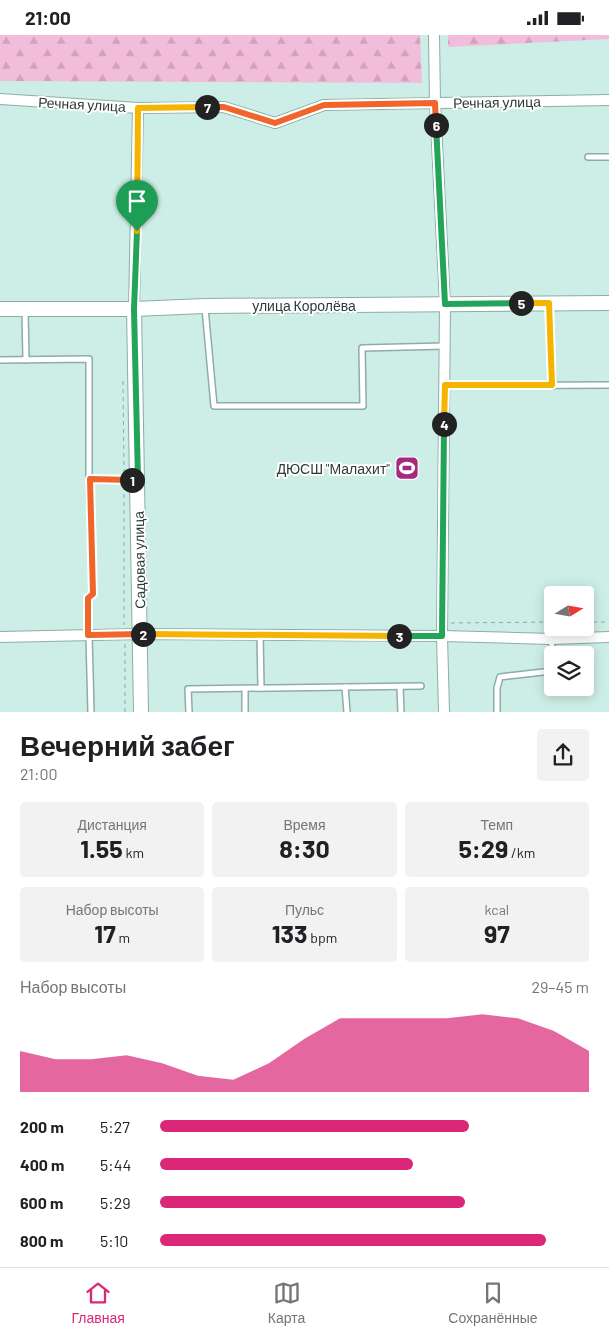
<!DOCTYPE html>
<html lang="ru">
<head>
<meta charset="utf-8">
<style>
  body { margin:0; font-family:Barlow,sans-serif; background:#f2f2f2; color:#202124; height:100vh; display:flex; flex-direction:column; font-size:19px; white-space:nowrap }
  * { box-sizing:border-box; margin:0 }
  p { font-size:16px; color:#757577 }
  .icon { flex:none; width:28px; height:28px; fill:none; stroke:currentColor; stroke-width:2; stroke-linecap:round; stroke-linejoin:round }
  .map { position:relative; height:677px; overflow:hidden }
  .side { display:flex; flex-direction:column; background:#fff; flex:1 }
  .side>* { flex:none }
  .needle { width:32px; rotate:79deg }
  .fabs { position:absolute; left:544px; top:551px; display:grid; gap:10px }
  .fabs a { display:grid; place-items:center; width:50px; height:50px; border-radius:5px; background:#fff; box-shadow:0 2px 12px #0003; font-size:25px }
  .pin { position:absolute; display:grid; place-items:center; width:42px; height:42px; color:#fff; margin:-51px -21px; border-radius:50% 50% 50% 0; rotate:-45deg; box-shadow:0 0 5px #0007 }
  .pin .icon { rotate:45deg }
  .km { position:absolute; width:25px; height:25px; margin:-12px; border-radius:50%; background:#222; color:#fff; font-size:14px; line-height:25px; text-align:center }
  .round { display:grid; place-items:center; flex:none; width:52px; height:52px; border-radius:5px; background:#f2f2f2 }
  .overview { display:flex; align-items:center; justify-content:space-between; height:85px; padding:0 20px }
  h1 { font-size:28px; font-weight:700; line-height:38px }
  .stats { display:grid; grid-template-columns:repeat(3,1fr); gap:8px; height:85px; padding:5px 20px }
  .stats div { display:grid; align-content:center; border-radius:5px; background:#f2f2f2; text-align:center }
  .stats b { font-size:25px; font-weight:700 }
  .stats small { font-size:14px; font-weight:400 }
  .stats p { font-size:14px }
  .chart { height:140px; padding:10px 20px }
  .chart p { display:flex; justify-content:space-between }
  .chart svg { width:100%; height:90px; margin-top:5px; fill:#db2777; opacity:.7 }
  ul { padding:0 20px; list-style:none; font-size:16px }
  li { display:grid; grid-template-columns:80px 60px 1fr; align-items:center; height:38px }
  li i { height:12px; border-radius:6px; background:#db2777 }
  .status { display:flex; justify-content:space-between; align-items:center; height:35px; padding:0 25px; background:#fff; direction:ltr }
  .status svg { height:14px; fill:currentColor }
  .tabs { display:flex; justify-content:space-around; align-items:center; height:70px; border-top:1px solid #e0e0e0; background:#fff; font-size:14px; color:#757577 }
  .tabs a { display:grid; justify-items:center; gap:2px }
  .tabs .on { color:#db2777 }
  .map>svg:first-child { display:block }
  .forest { fill:url(#forest-firs) }
  .lines { fill:none; stroke-linecap:round; stroke-linejoin:round }
  .lane-casing { stroke:#8dada5; stroke-width:8 }
  .street-casing { stroke:#8dada5; stroke-width:12 }
  .secondary-casing { stroke:#8dada5; stroke-width:16 }
  .path { stroke:#8fa9a3; stroke-width:1; stroke-dasharray:4 4; stroke-linecap:butt }
  .lane { stroke:#fff; stroke-width:5 }
  .street { stroke:#fff; stroke-width:10 }
  .secondary { stroke:#fff; stroke-width:14 }
  .split-1-casing { stroke:#fff; stroke-width:10 }
  .split-2-casing { stroke:#fff; stroke-width:10 }
  .split-3-casing { stroke:#fff; stroke-width:10 }
  .split-4-casing { stroke:#fff; stroke-width:10 }
  .split-5-casing { stroke:#fff; stroke-width:10 }
  .split-6-casing { stroke:#fff; stroke-width:10 }
  .split-7-casing { stroke:#fff; stroke-width:10 }
  .split-8-casing { stroke:#fff; stroke-width:10 }
  .split-1 { stroke:#22a559; stroke-width:6 }
  .split-2 { stroke:#f0652b; stroke-width:6 }
  .split-3 { stroke:#f5b400; stroke-width:6 }
  .split-4 { stroke:#22a559; stroke-width:6 }
  .split-5 { stroke:#f5b400; stroke-width:6 }
  .split-6 { stroke:#22a559; stroke-width:6 }
  .split-7 { stroke:#f0652b; stroke-width:6 }
  .split-8 { stroke:#f5b400; stroke-width:6 }
  .labels { text-anchor:middle; dominant-baseline:central; stroke-width:4; stroke-linejoin:round; paint-order:stroke }
  .street-label { font-size:14px; fill:#2d3a37; stroke:#fff }
  .poi-label { font-size:14px; fill:#2d3a37; stroke:#fff; text-anchor:end }
</style>
</head>
<body>
<div class="status"><b>21:00</b><svg viewBox="0 0 49 12"><path d="M0 12V9h3v3zM5 12V6h3v6zM10 12V3h3v9zM15 12V0h3v12zM26 1h20v11H26zM47 4h2v5h-2z"/></svg></div>
<div class="map">
<svg width="609" height="677" viewBox="0 0 609 677">
  <defs>
    <pattern id="forest-firs" width="22" height="20" patternUnits="userSpaceOnUse" patternTransform="scale(1.25)"><rect width="22" height="20" fill="#f2bddb"/><path d="M5 1l3.5 6h-7zM16 11l3.5 6h-7z" fill="#d0a3bd"/></pattern>
  </defs>
  <rect width="100%" height="100%" fill="#cdeee6"/>
  <g class="forest">
    <polygon points="0,0 420,0 422,48 0,46"/>
    <polygon points="448,0 609,0 609,4 448,12"/>
  </g>
  <g class="lines">
    <g class="lane-casing">
      <g id="lane">
        <polyline points="588,122 609,122"/>
        <polyline points="549,269 553,351"/>
        <polyline points="205,273 214,371 363,371 362,313 445,311"/>
        <polyline points="25,275 26,325"/>
        <polyline points="0,325 89,324 89,445 93,559 88,563 91,677"/>
        <polyline points="445,351 609,350"/>
        <polyline points="89,445 136,445"/>
        <polyline points="260,600 261,653"/>
        <polyline points="551,604 553,620"/>
        <polyline points="345,652 347,677"/>
        <polyline points="400,652 401,677"/>
        <polyline points="189,677 188,654 421,651"/>
        <polyline points="245,677 245,654"/>
        <polyline points="497,677 497,653 500,642 552,636"/>
      </g>
    </g>
    <g class="street-casing">
      <g id="street">
        <polyline points="434,0 435,68 445,269 442,601 444,677"/>
        <polyline points="0,64 138,73 224,72 275,88 324,70 609,65"/>
        <polyline points="134,274 138,73"/>
        <polyline points="0,602 140,599 442,601 551,604 609,602"/>
      </g>
    </g>
    <g class="secondary-casing">
      <g id="secondary">
        <polyline points="0,274 134,274 204,271 609,268"/>
        <polyline points="134,274 141,677"/>
      </g>
    </g>
    <g class="path">
      <polyline points="123,346 124,437"/>
      <polyline points="124,451 124,590"/>
      <polyline points="585,587 609,587"/>
      <polyline points="451,588 552,587"/>
      <polyline points="125,609 125,677"/>
    </g>
    <use href="#lane" class="lane"/>
    <use href="#street" class="street"/>
    <use href="#secondary" class="secondary"/>
  </g>
  <g class="lines">
    <g class="split-1-casing">
      <polyline id="split-1" points="132,445 138,445 134,274 137,196"/>
    </g>
    <g class="split-2-casing">
      <polyline id="split-2" points="132,445 90,444 93,559 88,563 88,600 143,599"/>
    </g>
    <g class="split-3-casing">
      <polyline id="split-3" points="143,599 399,601"/>
    </g>
    <g class="split-4-casing">
      <polyline id="split-4" points="399,601 442,601 444,389"/>
    </g>
    <g class="split-5-casing">
      <polyline id="split-5" points="444,389 445,350 552,350 549,268 521,268"/>
    </g>
    <g class="split-6-casing">
      <polyline id="split-6" points="436,90 445,269 521,268"/>
    </g>
    <g class="split-7-casing">
      <polyline id="split-7" points="207,72 224,72 275,88 324,70 435,68 436,90"/>
    </g>
    <g class="split-8-casing">
      <polyline id="split-8" points="137,196 138,73 207,72"/>
    </g>
    <use href="#split-1" class="split-1"/>
    <use href="#split-2" class="split-2"/>
    <use href="#split-3" class="split-3"/>
    <use href="#split-4" class="split-4"/>
    <use href="#split-5" class="split-5"/>
    <use href="#split-6" class="split-6"/>
    <use href="#split-7" class="split-7"/>
    <use href="#split-8" class="split-8"/>
  </g>
  <defs>
    <g id="stadium-square" transform="scale(1.25)"><rect x="-9" y="-9" width="18" height="18" rx="4" fill="#a5297d" stroke="#fff"/><path d="M0-5a6.5 5 0 1 0 0 10a6.5 5 0 1 0 0-10ZM-3.5-1.8h7v3.6h-7Z" fill="#fff"/></g>
  </defs>
  <g fill-rule="evenodd">
    <use href="#stadium-square" x="407" y="433"/>
  </g>
  <g class="labels">
    <g class="street-label">
      <text transform="translate(497 67) rotate(-1)">Речная улица</text>
      <text transform="translate(82 69) rotate(3)">Речная улица</text>
      <text x="304" y="270">улица Королёва</text>
      <text transform="translate(139 525) rotate(-91)">Садовая улица</text>
    </g>
    <g class="poi-label">
      <text x="390" y="433">ДЮСШ "Малахит"</text>
    </g>
  </g>
</svg>
<div class="fabs">
<a><svg class="needle" viewBox="-14 -14 28 28"><path d="M0-13l5 13h-10z" fill="#e53935"/><path d="M0 13l5-13h-10z" fill="#757577"/></svg></a>
<a><svg class="icon" aria-label="layers" viewBox="0 0 24 24"><path d="M12 4l9 5-9 5-9-5zM3 14l9 5 9-5"/></svg></a>
</div>
<div class="pin" style="left:137px;top:196px;background:#1e9e55"><svg class="icon" aria-label="arrive" viewBox="0 0 24 24"><path d="M6 21V4h12l-3 4 3 4H6"/></svg></div>
<b class="km" style="left:132px;top:445px">1</b>
<b class="km" style="left:143px;top:599px">2</b>
<b class="km" style="left:399px;top:601px">3</b>
<b class="km" style="left:444px;top:389px">4</b>
<b class="km" style="left:521px;top:268px">5</b>
<b class="km" style="left:436px;top:90px">6</b>
<b class="km" style="left:207px;top:72px">7</b>
</div>
<section class="side">
<div class="overview"><div><h1>Вечерний забег</h1><p>21:00</p></div><a class="round"><svg class="icon" aria-label="share" viewBox="0 0 24 24"><path d="M12 15V3M7 8l5-5 5 5M5 13v7h14v-7"/></svg></a></div>
<div class="stats">
<div><p>Дистанция</p><b>1.55<small> km</small></b></div>
<div><p>Время</p><b>8:30</b></div>
<div><p>Темп</p><b>5:29<small> /km</small></b></div>
</div>
<div class="stats">
<div><p>Набор высоты</p><b>17<small> m</small></b></div>
<div><p>Пульс</p><b>133<small> bpm</small></b></div>
<div><p>kcal</p><b>97</b></div>
</div>
<div class="chart"><p><span>Набор высоты</span>29–45 m</p>
<svg viewBox="0 0 160 44" preserveAspectRatio="none"><path d="M0 44V24L10 28L20 28L30 26L40 30L50 36L60 38L70 30L80 18L90 8L100 8L110 8L120 8L130 6L140 8L150 14L160 24V44z"/></svg>
</div>
<ul>
<li><b>200 m</b>5:27<i style="width:72%"></i></li>
<li><b>400 m</b>5:44<i style="width:59%"></i></li>
<li><b>600 m</b>5:29<i style="width:71%"></i></li>
<li><b>800 m</b>5:10<i style="width:90%"></i></li>
</ul>
</section>
<nav class="tabs">
<a class="on"><svg class="icon" aria-label="home" viewBox="0 0 24 24"><path d="M3 11l9-7 9 7M6 9v11h12V9"/></svg>Главная</a>
<a><svg class="icon" aria-label="map" viewBox="0 0 24 24"><path d="M3 6l6-2 6 2 6-2v14l-6 2-6-2-6 2zM9 4v14M15 6v14"/></svg>Карта</a>
<a><svg class="icon" aria-label="saved" viewBox="0 0 24 24"><path d="M7 4h10v16l-5-4-5 4z"/></svg>Сохранённые</a>
</nav>
</body>
</html>
